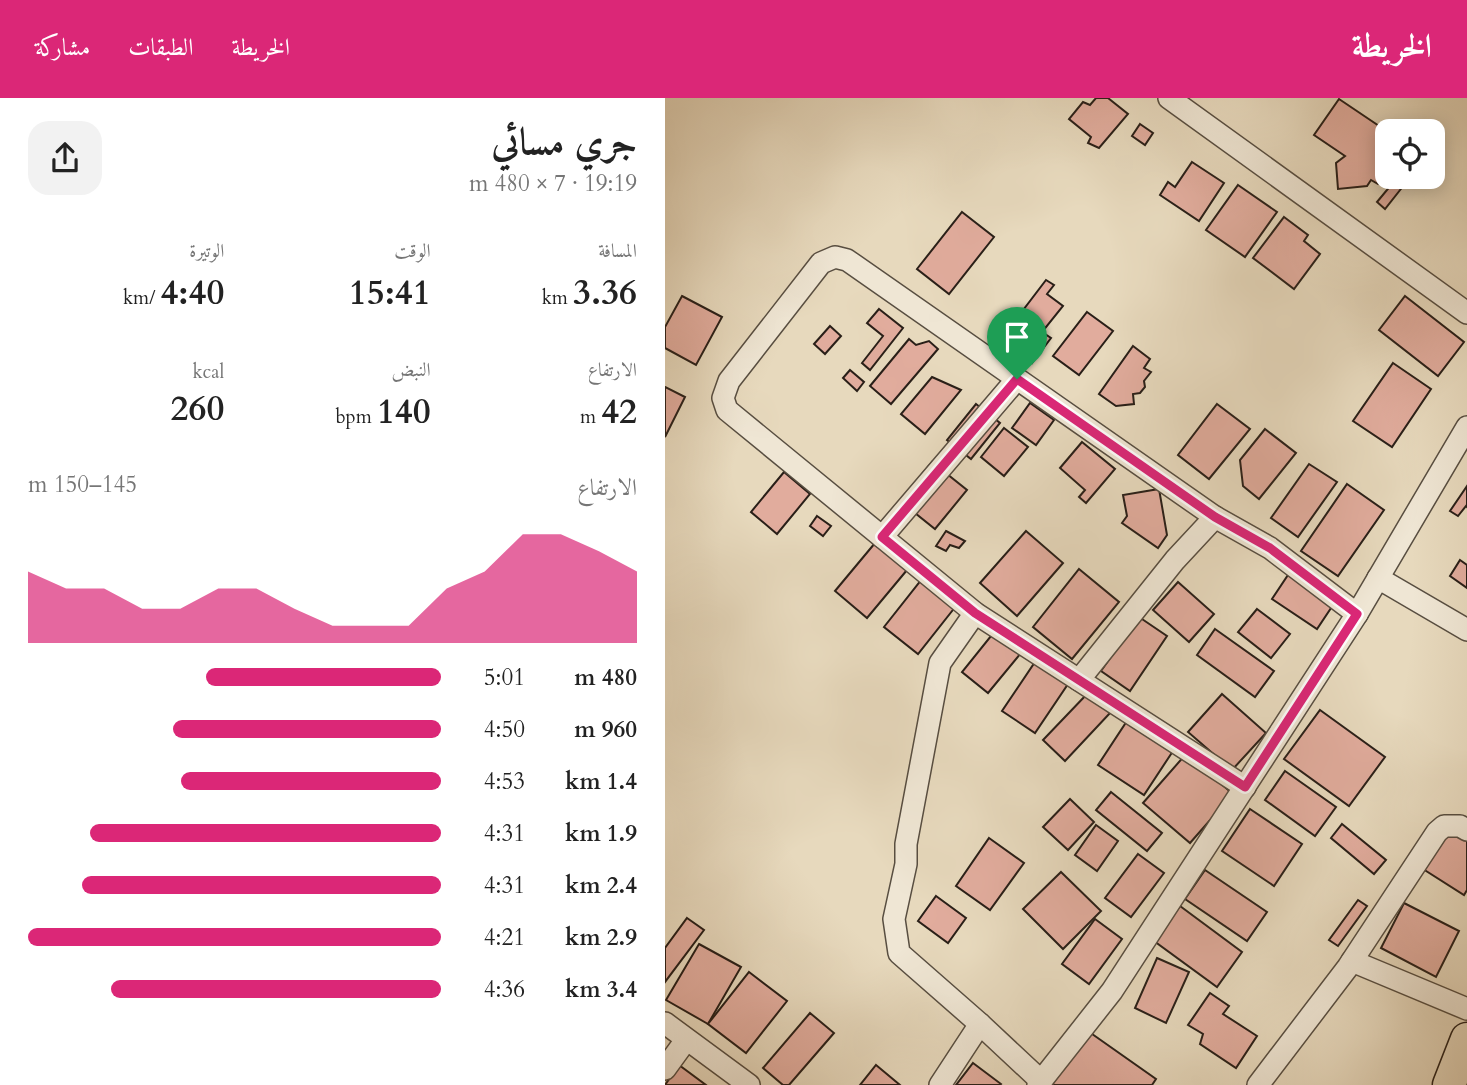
<!DOCTYPE html>
<html lang="ar">
<head>
<meta charset="utf-8">
<style>
  body { margin:0; font-family:Cardo,Amiri,serif; background:#f2f2f2; color:#222; direction:rtl; height:100vh; display:flex; flex-direction:column; font-size:26px; white-space:nowrap }
  * { box-sizing:border-box; margin:0 }
  p { font-size:23px; color:#767676 }
  .icon { flex:none; width:38px; height:38px; fill:none; stroke:currentColor; stroke-width:2; stroke-linecap:round; stroke-linejoin:round }
  .map { position:relative; flex:1; overflow:hidden; direction:ltr }
  .side { display:flex; flex-direction:column; background:#fff; width:665px }
  .side>* { flex:none }
  .tools { position:absolute; left:710px; top:21px; display:grid; gap:14px }
  .tools a { display:grid; place-items:center; width:70px; height:70px; border-radius:14px; background:#fff; box-shadow:0 4px 18px #0003; font-size:35px }
  .pin { position:absolute; display:grid; place-items:center; width:60px; height:60px; color:#fff; margin:-72px -30px; border-radius:50% 50% 50% 0; rotate:-45deg; box-shadow:0 0 7px #0007 }
  .pin .icon { rotate:45deg }
  .round { display:grid; place-items:center; flex:none; width:74px; height:74px; border-radius:21px; background:#f2f2f2 }
  .headline { display:flex; align-items:center; justify-content:space-between; height:119px; padding:0 28px }
  h1 { font-size:38px; font-weight:600; line-height:52px }
  .metrics { display:grid; grid-template-columns:repeat(3,1fr); gap:10px; height:119px; padding:7px 28px }
  .metrics div { display:grid; align-content:center }
  .metrics b { font-size:35px; font-weight:600 }
  .metrics small { font-size:19px; font-weight:400 }
  .metrics p { font-size:19px }
  .chart { height:196px; padding:14px 28px }
  .chart p { display:flex; justify-content:space-between }
  .chart svg { width:100%; height:126px; margin-top:7px; fill:#db2777; opacity:.7 }
  ul { padding:0 28px; list-style:none; font-size:23px }
  li { display:grid; grid-template-columns:112px 84px 1fr; align-items:center; height:52px }
  li i { height:18px; border-radius:9px; background:#db2777 }
  header { display:flex; align-items:center; gap:42px; box-sizing:border-box; height:98px; padding:0 35px; background:#db2777; color:#fff }
  header strong { font-size:33px }
  nav { display:flex; gap:38px; margin-inline-start:auto; font-size:24px }
  main { display:flex; flex:1; min-height:0 }
  .map>svg:first-child { display:block }
  .building { fill:#e1ac9d; stroke:#291f18; stroke-width:2 }
  .lines { fill:none; stroke-linecap:round; stroke-linejoin:round }
  .street-casing { stroke:#584e41; stroke-width:24 }
  .primary-casing { stroke:#291f18; stroke-width:35 }
  .street { stroke:#efe6d4; stroke-width:21 }
  .primary { stroke:#e7d9bd; stroke-width:32 }
  .route-casing { stroke:#fff; stroke-width:14 }
  .route { stroke:#db2777; stroke-width:9 }
</style>
</head>
<body>
<header>
<strong>الخريطة</strong>
<nav><a>الخريطة</a><a>الطبقات</a><a>مشاركة</a></nav>
</header>
<main>
<div class="map">
<svg width="802" height="987" viewBox="0 0 802 987">
  <rect width="100%" height="100%" fill="#e7d9bd"/>
  <filter id="stains"><feTurbulence type="fractalNoise" baseFrequency=".00286" numOctaves="4"/><feColorMatrix values="0 0 0 0 .2 0 0 0 0 .09 0 0 0 0 .02 0 0 0 .5 -.17"/></filter>
  <radialGradient id="worn" r=".72"><stop offset=".6" stop-color="#630" stop-opacity="0"/><stop offset="1" stop-color="#630" stop-opacity=".3"/></radialGradient>
  <g class="building">
    <polygon points="431,0 443,0 463,16 434,50 423,45 426,39 404,21 418,4 425,7"/>
    <polygon points="674,1 723,34 723,73 713,86 706,82 702,88 673,91 671,65 680,58 649,37"/>
    <polygon points="475,26 488,35 480,47 467,38"/>
    <polygon points="527,64 559,85 534,123 495,97 503,84 510,89"/>
    <polygon points="731,81 739,87 720,111 712,104"/>
    <polygon points="573,87 612,114 580,159 541,132"/>
    <polygon points="297,114 329,139 284,196 252,171"/>
    <polygon points="619,119 643,137 639,143 655,156 629,191 588,160"/>
    <polygon points="381,182 389,187 382,196 398,208 377,234 386,240 367,265 336,241"/>
    <polygon points="17,198 57,219 31,267 0,250 0,229"/>
    <polygon points="740,198 799,244 773,278 714,232"/>
    <polygon points="214,211 238,230 205,272 197,265 218,238 202,225"/>
    <polygon points="422,214 448,233 414,277 388,258"/>
    <polygon points="165,228 176,238 160,256 149,246"/>
    <polygon points="244,241 251,247 264,243 273,251 226,306 205,288"/>
    <polygon points="468,248 485,261 479,270 486,274 479,283 480,289 475,295 468,296 469,306 451,308 434,296"/>
    <polygon points="728,265 766,291 727,349 688,323"/>
    <polygon points="185,272 199,284 192,293 178,280"/>
    <polygon points="267,279 296,292 260,336 236,316"/>
    <polygon points="0,289 20,299 0,339"/>
    <polygon points="365,305 389,322 371,347 347,330"/>
    <polygon points="311,306 335,325 306,361 282,342"/>
    <polygon points="552,306 585,331 544,381 513,357"/>
    <polygon points="339,330 363,349 339,378 316,359"/>
    <polygon points="600,331 631,355 594,401 578,388 575,362"/>
    <polygon points="417,344 450,371 421,405 414,399 420,392 395,370"/>
    <polygon points="267,364 302,392 270,431 235,403"/>
    <polygon points="644,366 672,384 633,439 606,420"/>
    <polygon points="119,374 145,396 112,436 86,414"/>
    <polygon points="682,386 719,412 673,478 636,453"/>
    <polygon points="802,388 802,409 801,408 793,418 785,413"/>
    <polygon points="494,391 502,437 493,450 457,425 462,418 458,397"/>
    <polygon points="152,418 166,428 158,438 145,428"/>
    <polygon points="281,433 300,443 294,450 285,447 281,453 271,448"/>
    <polygon points="361,433 398,465 352,518 315,485"/>
    <polygon points="210,445 242,472 202,520 170,493"/>
    <polygon points="795,462 802,467 802,490 785,478"/>
    <polygon points="414,471 454,504 407,561 368,529"/>
    <polygon points="623,477 668,507 652,531 607,501"/>
    <polygon points="257,481 291,508 253,556 219,529"/>
    <polygon points="513,484 549,516 524,544 488,512"/>
    <polygon points="592,511 625,536 606,560 573,534"/>
    <polygon points="474,519 502,538 465,593 436,573"/>
    <polygon points="550,531 609,573 590,599 532,557"/>
    <polygon points="330,533 356,555 323,595 297,574"/>
    <polygon points="370,564 403,586 370,635 337,613"/>
    <polygon points="423,595 445,615 400,663 378,642"/>
    <polygon points="557,596 601,635 567,672 523,634"/>
    <polygon points="655,612 720,659 684,708 619,661"/>
    <polygon points="462,623 508,653 479,697 433,667"/>
    <polygon points="521,656 568,696 525,745 478,705"/>
    <polygon points="620,673 671,709 650,738 600,702"/>
    <polygon points="446,694 497,735 482,753 431,712"/>
    <polygon points="405,701 429,724 403,752 378,729"/>
    <polygon points="585,711 637,746 609,788 557,753"/>
    <polygon points="677,726 721,762 709,776 666,740"/>
    <polygon points="431,727 453,743 432,773 410,757"/>
    <polygon points="783,731 802,742 802,792 799,797 758,771"/>
    <polygon points="324,740 359,765 325,812 291,788"/>
    <polygon points="473,756 499,775 466,819 440,800"/>
    <polygon points="540,772 602,814 582,843 520,801"/>
    <polygon points="396,774 436,813 398,851 358,811"/>
    <polygon points="271,798 301,820 283,845 253,823"/>
    <polygon points="693,802 702,808 673,848 664,842"/>
    <polygon points="739,805 794,833 771,879 716,850"/>
    <polygon points="515,808 577,854 552,889 489,843"/>
    <polygon points="22,820 39,832 0,884 0,850"/>
    <polygon points="430,821 457,841 424,886 397,866"/>
    <polygon points="34,846 76,869 43,926 1,902"/>
    <polygon points="492,860 524,874 501,925 470,910"/>
    <polygon points="84,874 122,903 81,955 43,926"/>
    <polygon points="545,895 564,908 558,916 592,938 571,970 535,946 538,936 523,927"/>
    <polygon points="145,915 169,935 124,987 118,987 98,970"/>
    <polygon points="420,931 491,981 487,987 387,987"/>
    <polygon points="308,965 336,986 335,987 291,987"/>
    <polygon points="14,967 41,987 0,987"/>
    <polygon points="211,967 235,987 195,987"/>
  </g>
  <g class="lines">
    <g class="street-casing">
      <g id="street">
        <polyline points="504,0 802,215"/>
        <polyline points="217,439 352,281"/>
        <polyline points="713,480 802,532"/>
        <polyline points="310,515 275,565 241,746 241,766 229,821 234,855 315,926"/>
        <polyline points="414,582 510,462 550,419"/>
        <polyline points="580,689 310,515 62,312 58,300 64,283 156,165 170,159 182,162 550,419 605,450 692,516"/>
        <polyline points="687,863 802,911"/>
        <polyline points="0,925 84,987"/>
        <polyline points="0,971 21,942"/>
        <polyline points="275,987 315,926 376,983"/>
        <polyline points="373,987 447,893 692,516 802,329"/>
        <polyline points="593,987 683,869 772,734 779,728 795,728 802,732"/>
      </g>
    </g>
    <g class="primary-casing">
      <polyline id="primary" points="784,987 802,941"/>
    </g>
    <use href="#street" class="street"/>
    <use href="#primary" class="primary"/>
  </g>
  <g class="lines">
    <g class="route-casing">
      <polygon id="route" points="352,281 550,419 605,450 692,516 580,689 310,515 217,439"/>
    </g>
    <use href="#route" class="route"/>
  </g>
  <rect width="100%" height="100%" filter="url(#stains)"/>
  <rect width="100%" height="100%" fill="url(#worn)"/>
</svg>
<div class="tools">
<a><svg class="icon" aria-label="locate" viewBox="0 0 24 24"><circle cx="12" cy="12" r="6"/><path d="M12 2v4M12 18v4M2 12h4M18 12h4"/></svg></a>
</div>
<div class="pin" style="left:352px;top:281px;background:#1e9e55"><svg class="icon" aria-label="arrive" viewBox="0 0 24 24"><path d="M6 21V4h12l-3 4 3 4H6"/></svg></div>
</div>
<section class="side">
<div class="headline"><div><h1>جري مسائي</h1><p>19:19 · 7 × 480 m</p></div><a class="round"><svg class="icon" aria-label="share" viewBox="0 0 24 24"><path d="M12 15V3M7 8l5-5 5 5M5 13v7h14v-7"/></svg></a></div>
<div class="metrics">
<div><p>المسافة</p><b>3.36<small> km</small></b></div>
<div><p>الوقت</p><b>15:41</b></div>
<div><p>الوتيرة</p><b>4:40<small> /km</small></b></div>
</div>
<div class="metrics">
<div><p>الارتفاع</p><b>42<small> m</small></b></div>
<div><p>النبض</p><b>140<small> bpm</small></b></div>
<div><p>kcal</p><b>260</b></div>
</div>
<div class="chart"><p><span>الارتفاع</span>145–150 m</p>
<svg viewBox="0 0 160 44" preserveAspectRatio="none"><path d="M0 44V19L10 25L20 25L30 32L40 32L50 25L60 25L70 32L80 38L90 38L100 38L110 25L120 19L130 6L140 6L150 12L160 19V44z"/></svg>
</div>
<ul>
<li><b>480 m</b>5:01<i style="width:57%"></i></li>
<li><b>960 m</b>4:50<i style="width:65%"></i></li>
<li><b>1.4 km</b>4:53<i style="width:63%"></i></li>
<li><b>1.9 km</b>4:31<i style="width:85%"></i></li>
<li><b>2.4 km</b>4:31<i style="width:87%"></i></li>
<li><b>2.9 km</b>4:21<i style="width:100%"></i></li>
<li><b>3.4 km</b>4:36<i style="width:80%"></i></li>
</ul>
</section>
</main>
</body>
</html>
